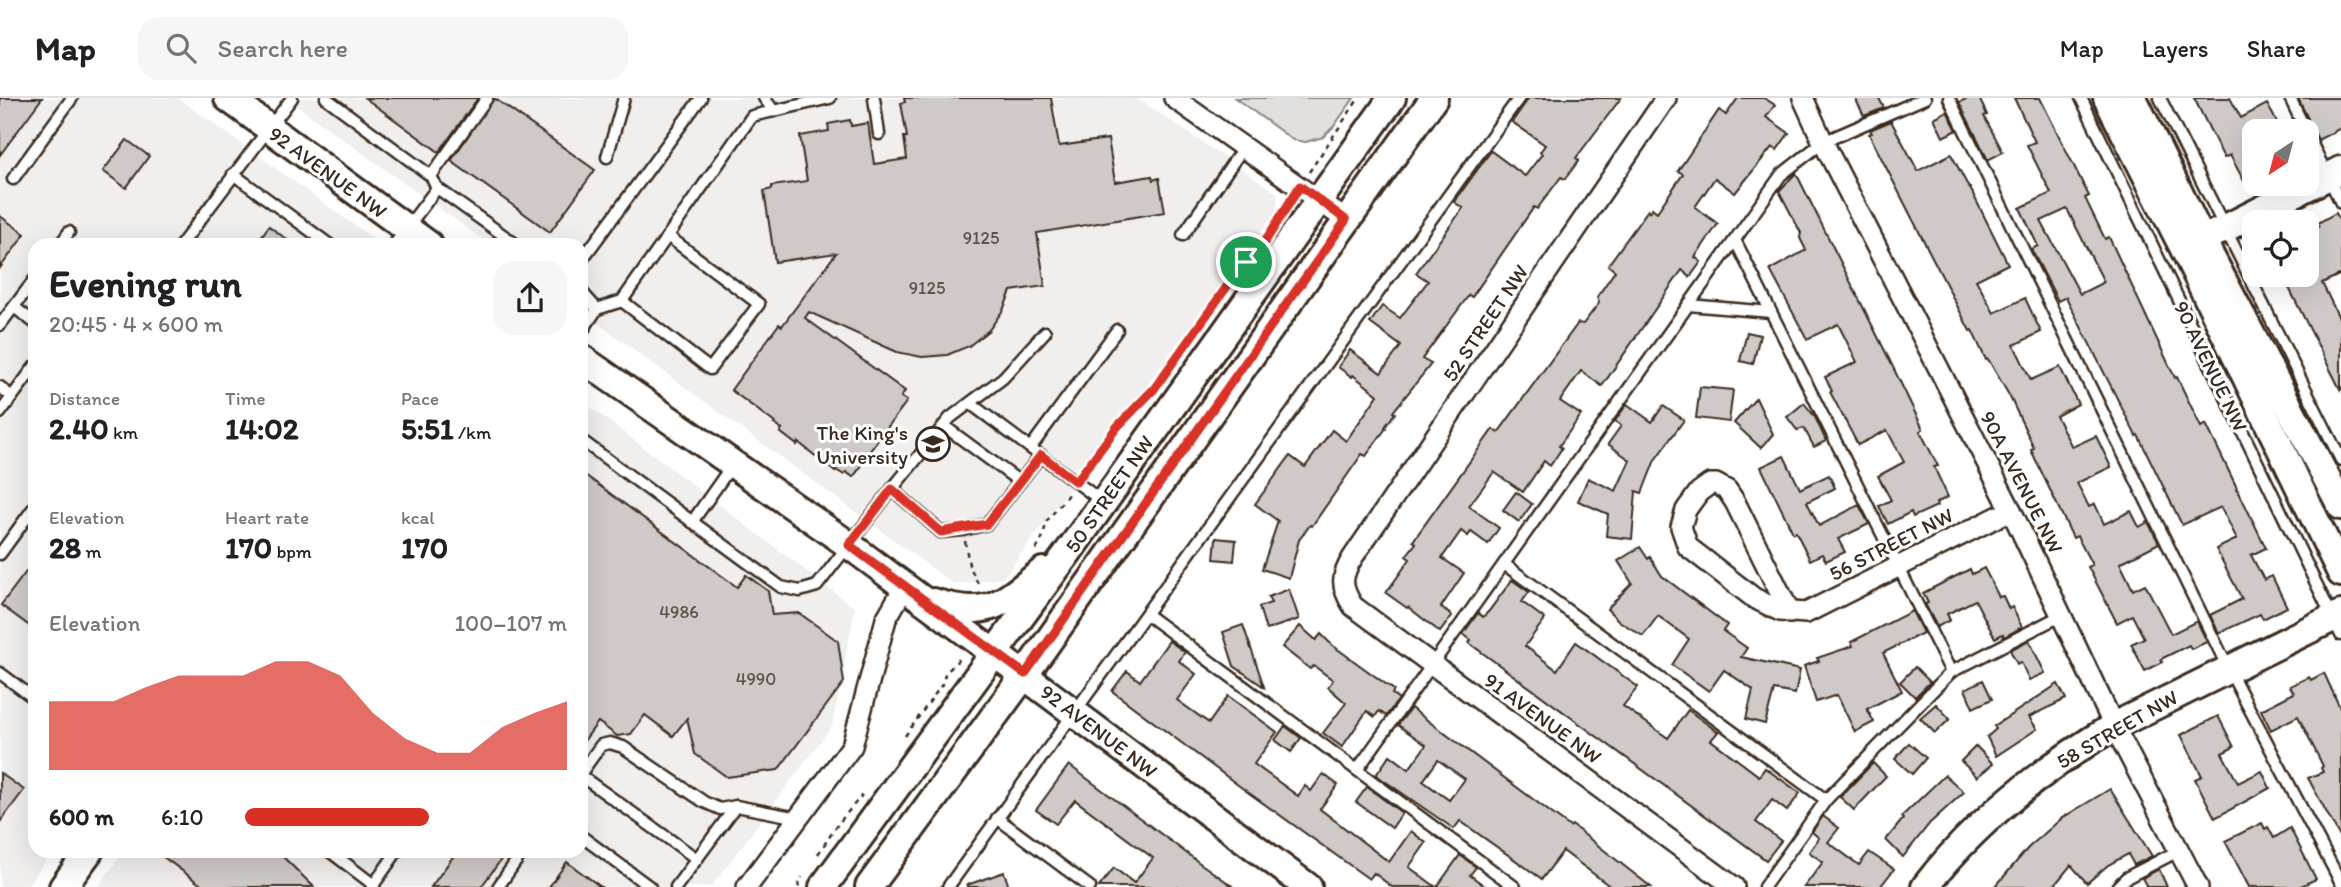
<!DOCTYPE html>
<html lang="en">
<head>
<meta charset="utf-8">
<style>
  body { margin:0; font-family:Itim,sans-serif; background:#f6f6f6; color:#202124; height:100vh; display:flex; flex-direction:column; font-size:26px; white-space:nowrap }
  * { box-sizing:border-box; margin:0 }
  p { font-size:23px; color:#757577 }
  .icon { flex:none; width:38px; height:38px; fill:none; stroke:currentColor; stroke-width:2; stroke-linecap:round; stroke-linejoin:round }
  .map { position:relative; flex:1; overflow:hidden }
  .panel { position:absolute; left:28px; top:140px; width:560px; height:620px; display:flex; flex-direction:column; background:#fff; border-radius:21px; box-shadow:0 7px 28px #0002 }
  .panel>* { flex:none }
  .needle { width:46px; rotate:216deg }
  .tools { position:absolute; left:2242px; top:21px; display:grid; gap:14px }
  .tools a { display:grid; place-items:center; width:77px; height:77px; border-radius:14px; background:#fff; box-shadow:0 7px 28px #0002; font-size:35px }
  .pin { position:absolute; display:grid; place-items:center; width:60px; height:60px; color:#fff; margin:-30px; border:4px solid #fff; border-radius:50%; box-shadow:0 2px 7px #0007 }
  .round { display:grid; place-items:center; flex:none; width:74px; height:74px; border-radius:21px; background:#f6f6f6 }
  .summary { display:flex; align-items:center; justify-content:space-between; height:119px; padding:0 21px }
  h1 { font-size:38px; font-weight:700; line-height:52px }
  .figures { display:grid; grid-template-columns:repeat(3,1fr); gap:10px; height:119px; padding:7px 21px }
  .figures div { display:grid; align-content:center }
  .figures b { font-size:30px; font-weight:700 }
  .figures small { font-size:19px; font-weight:400 }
  .figures p { font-size:19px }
  .chart { height:196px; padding:14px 21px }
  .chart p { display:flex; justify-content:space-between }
  .chart svg { width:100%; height:126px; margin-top:7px; fill:#d93025; opacity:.7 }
  ul { padding:0 21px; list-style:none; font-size:23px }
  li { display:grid; grid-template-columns:112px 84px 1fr; align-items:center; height:52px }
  li i { height:18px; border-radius:9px; background:#d93025 }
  header { display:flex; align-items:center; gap:42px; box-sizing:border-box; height:98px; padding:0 35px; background:#fff; border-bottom:2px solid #e0e0e0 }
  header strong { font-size:33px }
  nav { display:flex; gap:38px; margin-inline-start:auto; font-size:24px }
  .search { width:490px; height:63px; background:#f6f6f6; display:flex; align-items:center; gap:18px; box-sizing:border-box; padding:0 24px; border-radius:21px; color:#757577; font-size:26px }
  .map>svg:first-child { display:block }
  .built { fill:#f1efee }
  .green { fill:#e2e0de; stroke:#8e857e; stroke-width:2 }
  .building { fill:#cfcac7; stroke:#3b2a1e; stroke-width:2; fill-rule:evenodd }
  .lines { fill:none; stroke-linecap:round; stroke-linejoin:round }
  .lane-casing { stroke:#3b2a1e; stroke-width:15 }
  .street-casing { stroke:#3b2a1e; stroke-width:24 }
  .secondary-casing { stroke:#3b2a1e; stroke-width:32 }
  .path { stroke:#3b2a1e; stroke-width:2.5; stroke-dasharray:5 5; stroke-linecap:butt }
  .lane { stroke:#fff; stroke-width:10 }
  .street { stroke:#fff; stroke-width:19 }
  .secondary { stroke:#fff; stroke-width:26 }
  .route-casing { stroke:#fff; stroke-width:14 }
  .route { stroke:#d93025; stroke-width:9 }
  .labels { text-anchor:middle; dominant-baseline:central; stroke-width:6; stroke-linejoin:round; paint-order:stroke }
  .number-label { font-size:18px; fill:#605248 }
  .street-label { font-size:21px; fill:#3b2a1e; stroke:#fff }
  .poi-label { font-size:21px; fill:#3b2a1e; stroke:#fff; text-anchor:end }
</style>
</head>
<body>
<header>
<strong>Map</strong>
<div class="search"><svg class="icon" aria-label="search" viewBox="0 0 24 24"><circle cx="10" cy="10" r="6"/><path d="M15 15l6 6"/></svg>Search here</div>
<nav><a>Map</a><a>Layers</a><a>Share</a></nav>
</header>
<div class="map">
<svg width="2341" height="789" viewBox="0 0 2341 789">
  <rect width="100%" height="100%" fill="#fff"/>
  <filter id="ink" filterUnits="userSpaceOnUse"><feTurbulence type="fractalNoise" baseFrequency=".0143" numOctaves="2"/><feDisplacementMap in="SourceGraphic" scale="14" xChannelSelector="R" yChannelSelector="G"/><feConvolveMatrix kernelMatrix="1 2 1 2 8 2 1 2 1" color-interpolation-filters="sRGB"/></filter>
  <g filter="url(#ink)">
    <g class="built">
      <polygon points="0,0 178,0 382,147 35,147 35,752 53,753 26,789 0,789"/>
      <polygon points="286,0 1137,0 1277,95 1277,113 1003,480 955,487 581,213 581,147 490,147"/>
      <polygon points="581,302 855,510 832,628 711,789 97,789 125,753 581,752"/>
    </g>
    <polygon class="green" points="1235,0 1354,0 1334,28 1323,39 1306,44 1293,42"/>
    <g class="building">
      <polygon points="0,0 42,0 0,57"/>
      <polygon points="365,0 478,0 439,54"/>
      <polygon points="494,0 595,72 550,134 451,63"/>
      <polygon points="904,0 1051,0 1059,48 1108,41 1115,84 1152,78 1153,82 1159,80 1165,114 1037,135 1045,188 1011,193 1003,212 989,232 969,248 947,257 922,259 897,254 809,214 805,220 905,293 901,299 907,303 864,361 866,362 853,379 846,374 844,377 836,372 835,374 798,344 797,347 780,334 782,331 774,326 775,325 731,292 779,226 782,228 836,155 775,164 764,93 772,91 772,88 807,83 800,38 829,33 828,26 850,22 851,28 868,25 874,66 907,61 904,39 907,39 901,5 905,4"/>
      <polygon points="1529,0 1621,0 1576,60 1579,62 1565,81 1561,79 1537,111 1534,109 1472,199 1469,197 1422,261 1431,266 1393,314 1395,315 1385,329 1386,330 1366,358 1362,356 1312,428 1310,427 1299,442 1289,480 1262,471 1278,423 1255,406 1290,358 1305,369 1332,332 1346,343 1378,297 1353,277 1352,279 1338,269 1350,252 1381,275 1401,248 1370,225 1382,208 1400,220 1428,183 1416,175 1463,110 1454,104 1491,53 1525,78 1542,56 1540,54 1545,47 1512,24"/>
      <polygon points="1738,0 1764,0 1775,7 1766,19 1789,35 1777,52 1772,49 1735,95 1715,80 1695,109 1718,126 1695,159 1701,164 1690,179 1682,172 1602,288 1581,273 1560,303 1581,317 1559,348 1562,350 1550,368 1544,363 1523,394 1494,374 1469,408 1499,430 1488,446 1471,434 1468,438 1461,433 1442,460 1464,475 1441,509 1452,518 1440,534 1408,509 1407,510 1386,495 1410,461 1406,458 1416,445 1413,443 1493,331 1498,335 1578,225 1583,226 1599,205 1597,199 1615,173 1608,167 1648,112 1649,114 1652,110 1657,114 1683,76 1678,73 1719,12 1726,17"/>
      <polygon points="1855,0 1879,0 1884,10 1864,18"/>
      <polygon points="1969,0 1979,0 1987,17 1984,18 2003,54 1988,62 1959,4"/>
      <path d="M 2014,0 L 2040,0 L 2089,98 L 2085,100 L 2105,141 L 2109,139 L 2175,280 L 2177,279 L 2201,329 L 2206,326 L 2266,450 L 2251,457 L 2264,482 L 2272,478 L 2287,509 L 2263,521 L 2260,516 L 2219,535 L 2210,517 L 2242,501 L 2216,451 L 2237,441 L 2221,409 L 2182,427 L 2138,337 L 2136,338 L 2066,199 L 2058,203 L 2040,168 L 2031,151 L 2038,148 L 2020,110 L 2051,95 L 2027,47 L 2035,44 ZM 2067,111 L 2104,184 L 2080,196 L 2041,123 Z"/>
      <polygon points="2194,0 2230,0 2241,20 2267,6 2282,33 2254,33 2254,80 2245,85 2230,57 2224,60"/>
      <polygon points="2298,0 2341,0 2341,30 2318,42"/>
      <polygon points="1947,13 1957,32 1943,39 1934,20"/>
      <polygon points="1891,23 1918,73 1951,56 1969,90 1970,90 2008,166 1976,182 1994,215 2025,200 2041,234 2014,247 2031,282 2060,269 2078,306 2056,318 2072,349 2096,338 2111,369 2077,385 2089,409 2095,406 2104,426 2131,413 2139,429 2148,424 2159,445 2120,465 2133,492 2145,486 2171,536 2197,523 2207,544 2191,551 2189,547 2161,561 2163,564 2145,573 2131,546 2144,540 2132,517 2117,525 2088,469 2092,467 2077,438 2073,440 2031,352 2034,350 2009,297 1988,261 1986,262 1972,232 1970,233 1869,36 1872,35 1870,32"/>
      <polygon points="127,42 149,58 126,90 103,73"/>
      <polygon points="1796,75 1889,261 1923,331 1920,333 1938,368 1934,369 1948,399 1936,405 1937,408 1913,419 1911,414 1888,426 1879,408 1891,402 1878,378 1904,364 1887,332 1858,347 1830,294 1832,293 1825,279 1857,264 1838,226 1807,241 1770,172 1806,152 1800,140 1801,135 1779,93"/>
      <polygon points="2336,115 2341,125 2341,176 2322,185 2341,224 2341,293 2285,182 2297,177 2306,177 2306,135 2319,128 2318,125"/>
      <polygon points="0,118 25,136 0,170"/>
      <polygon points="269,128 294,147 255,147"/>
      <polygon points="1747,234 1760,237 1753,266 1740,263"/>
      <polygon points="1700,289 1733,292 1729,324 1696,320"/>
      <polygon points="1756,300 1773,336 1761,350 1734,325"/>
      <polygon points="1804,305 1815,319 1826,343 1814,349 1804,330 1797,332 1787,319"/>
      <polygon points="1627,306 1652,324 1663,308 1684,322 1655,362 1642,395 1636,393 1632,441 1606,438 1608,416 1578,403 1588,380 1616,393 1630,362 1608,346 1621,328 1615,323"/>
      <polygon points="1784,358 1800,391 1829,377 1835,390 1807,404 1819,428 1859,407 1869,426 1838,441 1845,454 1826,463 1822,456 1810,462 1796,434 1793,435 1761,369"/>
      <polygon points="581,374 737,489 746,477 768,493 772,517 799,515 838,543 844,584 778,672 727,679 695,656 687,620 673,638 645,617 631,636 617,638 598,624 581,647"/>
      <polygon points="1516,394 1532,406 1519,424 1503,412"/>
      <polygon points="1216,440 1236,442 1234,463 1214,461"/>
      <polygon points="1640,449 1648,461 1650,459 1662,478 1727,527 1723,533 1747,550 1741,559 1800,572 1795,596 1774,592 1765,626 1746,621 1753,592 1724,572 1709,593 1672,567 1689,541 1658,518 1643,538 1619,523 1607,511 1632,485 1618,463"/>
      <polygon points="35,462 35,532 1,507"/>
      <polygon points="1984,470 1999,499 2003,498 2009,511 2012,509 2022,529 2004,539 2003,536 1995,540 1975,502 1947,516 1950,522 1937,529 1925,506 1928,505 1923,495 1970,471 1972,476"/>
      <polygon points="1512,482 1529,494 1522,504 1545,521 1525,548 1557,572 1576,544 1638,589 1623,608 1668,640 1688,612 1718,634 1711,642 1759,678 1765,670 1800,695 1787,713 1772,702 1756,724 1781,743 1766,762 1469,545 1471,542 1463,536 1478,515 1483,519 1489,513"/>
      <polygon points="1289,491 1299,521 1266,532 1259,509 1271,505 1268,499"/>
      <polygon points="1912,513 1923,535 1883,555 1902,593 1867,611 1874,624 1855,634 1837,597 1816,604 1804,568 1819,563 1817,560 1853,548 1851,544"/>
      <polygon points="1243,527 1255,562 1264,589 1234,568 1223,534"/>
      <polygon points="1300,528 1316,542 1321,536 1332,547 1394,592 1392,596 1399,601 1386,618 1379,613 1375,619 1367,613 1342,649 1323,635 1346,605 1328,589 1333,582 1314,568 1310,571 1282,549"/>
      <polygon points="2029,542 2045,575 2029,582 2021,564 2017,566 2010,552"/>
      <polygon points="1169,543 1185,554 1179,563 1196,576 1177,602 1209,625 1228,598 1277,634 1254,666 1298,698 1305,688 1311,693 1323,676 1338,687 1320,711 1389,764 1411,733 1426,745 1409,769 1436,789 1392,789 1374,775 1369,781 1242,690 1112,593 1127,573 1140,583"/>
      <polygon points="1915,569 1930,584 1915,599 1900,584"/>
      <polygon points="2324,575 2341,612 2341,741 2308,680 2323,674 2321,670 2323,668 2298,618 2271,632 2261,612 2294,595 2290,588 2309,579 2311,582"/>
      <polygon points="1983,582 1992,601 1973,610 1965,591"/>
      <polygon points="2058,586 2066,601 2029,619 2037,631 1996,658 1987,639 1996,631 1994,628"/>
      <polygon points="1936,606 1950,621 1935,635 1920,620"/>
      <path d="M 1411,610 L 1570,729 L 1572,727 L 1651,789 L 1611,789 L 1563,753 L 1542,781 L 1460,723 L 1454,731 L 1376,677 L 1390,657 L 1409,671 L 1426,647 L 1398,627 ZM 1438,662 L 1465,681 L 1449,702 L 1423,683 Z"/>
      <polygon points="2218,618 2234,649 2222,655 2238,685 2262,673 2270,690 2215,720 2195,681 2202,678 2181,637"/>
      <polygon points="1285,628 1301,640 1291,654 1275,642"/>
      <polygon points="1909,645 1926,660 1912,676 1895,661"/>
      <polygon points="1976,648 1993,666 1977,679 1961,663"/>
      <polygon points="1873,665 1886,678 1854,712 1840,699"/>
      <polygon points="1069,667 1201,766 1234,789 1099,789 1114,770 1134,785 1153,760 1075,702 1056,726 1036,712"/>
      <polygon points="0,675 24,692 0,724"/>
      <polygon points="1945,677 1964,694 1930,725 1903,759 1886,742 1903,721 1901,719"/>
      <polygon points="1367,689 1402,715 1392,730 1356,704"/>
      <polygon points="2110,691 2152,758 2134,767 2128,756 2108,767 2087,785 2071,767 2053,789 1995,789 2028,750 2062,720"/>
      <polygon points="1823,718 1839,730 1828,744 1859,767 1869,754 1894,771 1880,789 1804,789 1823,764 1809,754 1819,740 1812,734"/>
      <polygon points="2262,725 2265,731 2268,729 2274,740 2290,730 2316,781 2299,789 2249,789 2225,743"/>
      <polygon points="154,752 276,752 314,789 204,789"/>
      <polygon points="458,752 508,752 481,789 431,789"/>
      <polygon points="1460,757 1476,769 1470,777 1486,789 1437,789"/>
      <polygon points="567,764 601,789 549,789"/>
      <polygon points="2159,771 2167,789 2147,789 2142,780"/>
      <polygon points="1004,774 1009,789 967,789 967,787"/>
    </g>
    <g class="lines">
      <g class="lane-casing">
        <g id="lane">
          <polyline points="326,0 431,78 437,90 517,147"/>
          <polyline points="764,0 774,13"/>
          <polyline points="874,0 879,36"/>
          <polyline points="1949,0 2228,570 2341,785"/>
          <polyline points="2081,0 2341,537"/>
          <polyline points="2160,0 2341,362"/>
          <polyline points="2290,0 2306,33"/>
          <polyline points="2306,34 2341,105"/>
          <polyline points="607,59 624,0"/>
          <polyline points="233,76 330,147"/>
          <polyline points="431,78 487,0"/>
          <polyline points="13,81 72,0"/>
          <polyline points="1183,137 1243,50"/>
          <polyline points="1735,142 1951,574 1826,702"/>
          <polyline points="60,147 69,134"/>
          <polyline points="181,147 292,0"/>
          <polyline points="394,147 437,90"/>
          <polyline points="581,163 701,0"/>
          <polyline points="581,193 597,211"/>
          <polyline points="622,203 710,271 759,206 669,139"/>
          <polyline points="1688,207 1771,214"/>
          <polyline points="14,209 35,225"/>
          <polyline points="0,227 35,181"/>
          <polyline points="581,235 597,211 622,203 752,18 830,0"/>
          <polyline points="0,289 12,299"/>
          <polyline points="971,306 1103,404"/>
          <polyline points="0,315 35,268"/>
          <polyline points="944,328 1020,384"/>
          <polyline points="581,342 781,489 800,493 817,488 892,391 950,320 1003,280 1045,234"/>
          <polyline points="1031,349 1117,232"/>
          <polyline points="892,391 941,434 963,432 987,426 1041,357"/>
          <polyline points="692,424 732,367"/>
          <polyline points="0,456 35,408"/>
          <polyline points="1504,466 1826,702 1764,789"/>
          <polyline points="1146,516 1515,789"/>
          <polyline points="1951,574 2062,517"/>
          <polyline points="0,575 35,601"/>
          <polyline points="1357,672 1781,77 1823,44 1925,0"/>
          <polyline points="581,675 601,647 610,645 623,649 704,704 720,711 736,708"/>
          <polyline points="581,678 697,761"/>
          <polyline points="997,720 1090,789"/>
          <polyline points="581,738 650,789"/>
          <polyline points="328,752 374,787"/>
          <polyline points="372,789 398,752"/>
          <polyline points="498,789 524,752"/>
          <polyline points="676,789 736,708 798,720"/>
          <polyline points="948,789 1519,0"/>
          <polyline points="2117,789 2126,780 2180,752"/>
        </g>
      </g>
      <g class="street-casing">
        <g id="street">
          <polyline points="1174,0 1346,122"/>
          <path d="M 1666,0 L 1353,459 C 1341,478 1340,488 1353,508 L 1734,789"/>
          <polyline points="1803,0 1823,44 2011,412 2114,628 2198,789"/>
          <polyline points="1790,515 1735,404 1727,392 1716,386 1710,386 1699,394 1686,412 1681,429 1688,449 1754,500 1780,513 1806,515 2011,412"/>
          <polyline points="747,789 852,648 886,521 905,488"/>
        </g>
      </g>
      <g class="secondary-casing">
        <g id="secondary">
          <polyline points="228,0 429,147"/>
          <polyline points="2107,0 2184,151 2341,475"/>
          <polyline points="2133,0 2202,142 2341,408"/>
          <polyline points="2186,150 2341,72"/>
          <polyline points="581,260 849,447 1308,789"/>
          <path d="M 933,504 C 988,521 1000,507 1043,473"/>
          <polyline points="63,789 90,752"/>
          <polyline points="823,789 1069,453 1392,0"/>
          <polyline points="869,789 1025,576 1434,0"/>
          <path d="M 1925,789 C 1976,722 2043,671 2114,628 L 2341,516"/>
        </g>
      </g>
      <g class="path">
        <polyline points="1309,74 1359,0"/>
        <polyline points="1085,372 1117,329 1154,291 1248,162"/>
        <polyline points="965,443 969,467 980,490"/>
        <polyline points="1036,452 1042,441 1047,423 1069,395"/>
        <polyline points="905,638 943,585 945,576 961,559"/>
        <polyline points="818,756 838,726 862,697"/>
        <polyline points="798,789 802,779"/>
      </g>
      <use href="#lane" class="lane"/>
      <use href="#street" class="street"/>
      <use href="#secondary" class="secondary"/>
    </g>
  </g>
  <g class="lines" filter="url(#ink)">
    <g class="route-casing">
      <polygon id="route" points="1300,88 1346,122 1025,576 849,447 892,391 941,434 987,426 1041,357 1076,384 1117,329 1154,291 1238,173 1264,145"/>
    </g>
    <use href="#route" class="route"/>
  </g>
  <defs>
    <g id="university-ring" transform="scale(1.75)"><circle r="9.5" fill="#fff" stroke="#3b2a1e" stroke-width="1.5"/><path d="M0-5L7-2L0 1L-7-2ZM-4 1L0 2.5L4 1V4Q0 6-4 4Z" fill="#3b2a1e"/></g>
  </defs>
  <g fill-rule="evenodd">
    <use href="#university-ring" x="933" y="346"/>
  </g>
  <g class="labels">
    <g class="number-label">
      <text x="981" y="140">9125</text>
      <text x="927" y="190">9125</text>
      <text x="679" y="514">4986</text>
      <text x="756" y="581">4990</text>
    </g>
    <g class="street-label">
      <text transform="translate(328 74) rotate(36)">92 AVENUE NW</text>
      <text transform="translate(1485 225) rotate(-56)">52 STREET NW</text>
      <text transform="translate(2211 268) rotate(64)">90 AVENUE NW</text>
      <text transform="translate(2022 384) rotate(63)">90A AVENUE NW</text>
      <text transform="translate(1109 396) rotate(-55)">50 STREET NW</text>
      <text transform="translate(1891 446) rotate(-27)">56 STREET NW</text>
      <text transform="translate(1543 620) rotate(36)">91 AVENUE NW</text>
      <text transform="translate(2117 631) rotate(-30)">58 STREET NW</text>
      <text transform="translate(1099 633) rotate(37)">92 AVENUE NW</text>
    </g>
    <g class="poi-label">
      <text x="908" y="334">The King's<tspan x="908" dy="24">University</tspan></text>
    </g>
  </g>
</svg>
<div class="tools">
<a><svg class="needle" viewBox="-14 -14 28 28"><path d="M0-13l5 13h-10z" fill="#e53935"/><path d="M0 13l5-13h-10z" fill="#757577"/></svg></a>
<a><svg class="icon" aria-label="locate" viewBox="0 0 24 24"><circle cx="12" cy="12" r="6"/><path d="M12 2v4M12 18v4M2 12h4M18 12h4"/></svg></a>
</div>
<div class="pin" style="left:1246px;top:164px;background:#1e9e55"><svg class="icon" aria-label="arrive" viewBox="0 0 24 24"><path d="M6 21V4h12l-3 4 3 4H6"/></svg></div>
<section class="panel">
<div class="summary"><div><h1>Evening run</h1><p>20:45 · 4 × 600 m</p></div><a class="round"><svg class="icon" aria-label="share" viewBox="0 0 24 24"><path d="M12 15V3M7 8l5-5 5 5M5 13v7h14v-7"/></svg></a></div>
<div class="figures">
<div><p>Distance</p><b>2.40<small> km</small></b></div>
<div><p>Time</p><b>14:02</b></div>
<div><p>Pace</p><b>5:51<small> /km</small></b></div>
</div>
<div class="figures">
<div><p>Elevation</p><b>28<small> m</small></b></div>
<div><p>Heart rate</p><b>170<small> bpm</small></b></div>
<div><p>kcal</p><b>170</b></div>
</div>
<div class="chart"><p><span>Elevation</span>100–107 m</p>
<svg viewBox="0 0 160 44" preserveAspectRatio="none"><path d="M0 44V20L10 20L20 20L30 15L40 11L50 11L60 11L70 6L80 6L90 11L100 24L110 33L120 38L130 38L140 29L150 24L160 20V44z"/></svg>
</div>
<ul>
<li><b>600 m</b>6:10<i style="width:57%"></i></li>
</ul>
</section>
</div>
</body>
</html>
